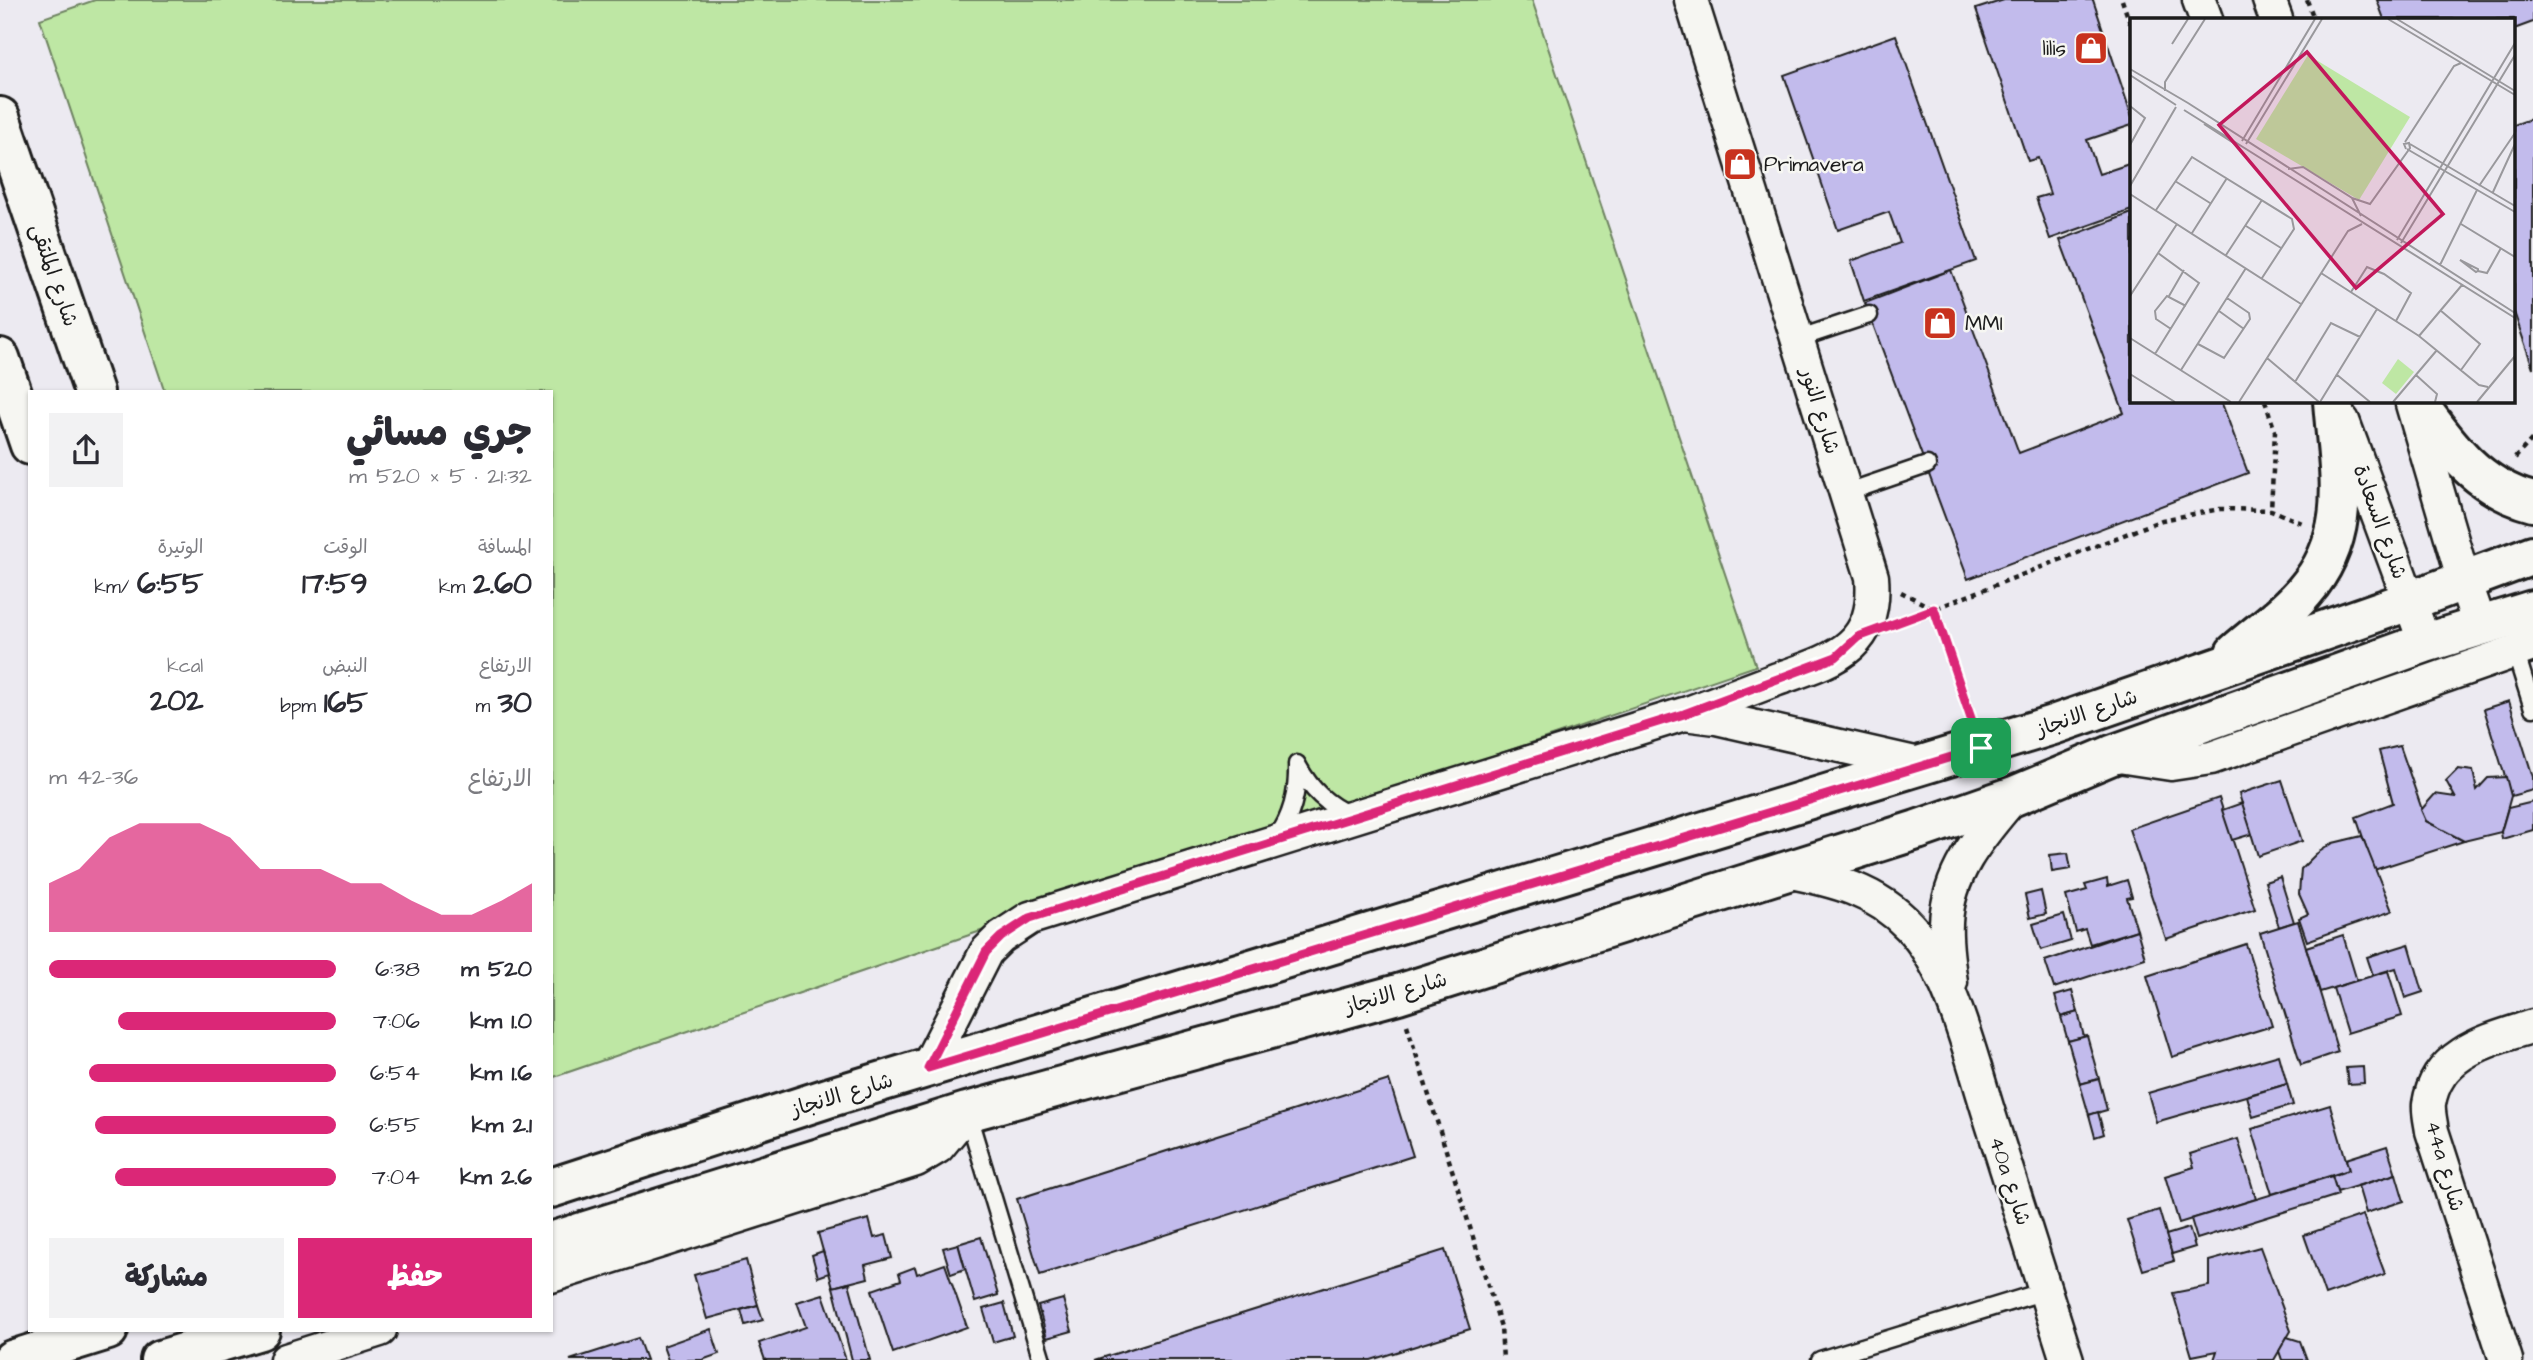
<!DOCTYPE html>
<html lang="ar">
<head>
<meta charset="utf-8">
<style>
  body { margin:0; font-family:"Architects Daughter","Playpen Sans Arabic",sans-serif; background:#f2f2f3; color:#2b2b33; direction:rtl; height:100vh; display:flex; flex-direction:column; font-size:26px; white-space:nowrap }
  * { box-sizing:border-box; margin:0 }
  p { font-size:23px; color:#7c7c81 }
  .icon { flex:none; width:38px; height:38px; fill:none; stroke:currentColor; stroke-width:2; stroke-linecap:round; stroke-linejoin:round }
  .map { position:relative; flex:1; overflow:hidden; direction:ltr }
  .drawer { position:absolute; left:28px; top:390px; width:525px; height:942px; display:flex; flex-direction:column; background:#fff; border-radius:0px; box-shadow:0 2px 5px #0004; direction:rtl }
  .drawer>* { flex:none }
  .pin { position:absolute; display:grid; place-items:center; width:60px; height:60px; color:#fff; margin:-30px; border-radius:14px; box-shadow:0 4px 10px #0006 }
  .round { display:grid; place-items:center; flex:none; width:74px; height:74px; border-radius:0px; background:#f2f2f3 }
  .head { display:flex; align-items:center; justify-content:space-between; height:119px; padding:0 21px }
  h1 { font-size:38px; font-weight:800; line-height:52px }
  .figures { display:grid; grid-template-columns:repeat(3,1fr); gap:10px; height:119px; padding:7px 21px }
  .figures div { display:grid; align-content:center }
  .figures b { font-size:30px; font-weight:800 }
  .figures small { font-size:19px; font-weight:400 }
  .figures p { font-size:19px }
  .chart { height:196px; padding:14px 21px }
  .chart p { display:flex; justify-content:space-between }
  .chart svg { width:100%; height:126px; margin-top:7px; fill:#db2777; opacity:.7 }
  .action { display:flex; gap:14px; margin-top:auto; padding:14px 21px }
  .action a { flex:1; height:80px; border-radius:0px; background:#db2777; color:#fff; font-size:28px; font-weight:800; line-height:80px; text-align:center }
  .action a+a { background:#f2f2f3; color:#2b2b33 }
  ul { padding:0 21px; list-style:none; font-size:23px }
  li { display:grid; grid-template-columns:112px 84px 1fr; align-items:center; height:52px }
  li i { height:18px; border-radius:9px; background:#db2777 }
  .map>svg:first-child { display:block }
  .grass { fill:#bee7a4; stroke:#6d8260; stroke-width:2 }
  .building { fill:#c2bbec; stroke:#1c1c1c; stroke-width:2 }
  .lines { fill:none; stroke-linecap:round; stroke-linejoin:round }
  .lane-casing { stroke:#1c1c1c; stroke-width:21 }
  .street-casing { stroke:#1c1c1c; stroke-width:37 }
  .secondary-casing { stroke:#1c1c1c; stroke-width:44 }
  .path { stroke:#1c1c1c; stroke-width:4.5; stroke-dasharray:5 5; stroke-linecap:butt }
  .lane { stroke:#f6f6f2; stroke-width:16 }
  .street { stroke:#f6f6f2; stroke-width:32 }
  .secondary { stroke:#f6f6f2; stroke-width:38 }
  .route-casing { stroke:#fff; stroke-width:14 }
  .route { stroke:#db2777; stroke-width:9 }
  .labels { text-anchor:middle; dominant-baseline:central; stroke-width:5; stroke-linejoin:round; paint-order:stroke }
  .poi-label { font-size:21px; fill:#1c1c1c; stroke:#f6f6f2; text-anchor:start }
  .street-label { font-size:21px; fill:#1c1c1c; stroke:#f6f6f2 }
  .inset-road { fill:none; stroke:#99989c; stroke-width:2 }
  .view { fill:#c2185b; fill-opacity:0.15; stroke:#c2185b; stroke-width:3.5 }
  .inset-edge { fill:none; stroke:#1c1c1c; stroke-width:3.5 }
</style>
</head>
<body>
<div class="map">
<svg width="2533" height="1360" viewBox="0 0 2533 1360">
  <rect width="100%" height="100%" fill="#eceaf1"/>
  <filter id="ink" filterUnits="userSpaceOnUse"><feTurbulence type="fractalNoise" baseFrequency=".0143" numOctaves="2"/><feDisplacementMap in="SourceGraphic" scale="14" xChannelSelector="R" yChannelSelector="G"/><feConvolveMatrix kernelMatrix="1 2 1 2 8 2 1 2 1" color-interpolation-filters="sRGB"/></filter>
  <g filter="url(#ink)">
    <polygon class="grass" points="95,0 1532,0 1756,666 551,1078 551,392 165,392 40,19"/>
    <g class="building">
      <polygon points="2004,0 2093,0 2132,117 2132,125 2087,140 2099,174 2132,163 2132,210 2050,239 2036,198 2050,194 2038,158 2028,161 1976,9"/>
      <polygon points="2377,0 2533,0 2533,22 2514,29 2514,19 2384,19"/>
      <polygon points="1896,35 1976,261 1864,301 1851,261 1900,243 1889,212 1838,230 1784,75"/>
      <polygon points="2533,118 2533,368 2514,312 2514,125"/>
      <polygon points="2132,213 2132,401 2221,401 2248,473 1968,579 1865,303 1951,270 2019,453 2124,413 2060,240"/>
      <polygon points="2509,701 2533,777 2533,790 2511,796 2484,709"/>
      <polygon points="2400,746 2426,821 2464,841 2374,870 2356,817 2393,803 2379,751"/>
      <polygon points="2458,769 2473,771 2477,790 2488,778 2506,777 2511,796 2501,832 2464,841 2426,821 2421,810 2435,794 2455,797 2446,781"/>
      <polygon points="2282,780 2302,841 2258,856 2239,794"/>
      <polygon points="2219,798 2255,909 2166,939 2129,829"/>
      <polygon points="2533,802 2533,830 2502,839 2501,832 2508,808"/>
      <polygon points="2242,803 2252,834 2232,840 2222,810"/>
      <polygon points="2362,836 2392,911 2307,941 2299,918 2308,914 2299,894 2301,869 2316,854 2333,843"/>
      <polygon points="2068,853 2071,869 2052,872 2050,855"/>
      <polygon points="2280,877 2294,922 2279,927 2265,882"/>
      <polygon points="2107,879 2108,886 2127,880 2132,897 2127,898 2137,930 2090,944 2085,929 2076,932 2066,896 2087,890 2085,885"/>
      <polygon points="2041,891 2046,914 2030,918 2025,895"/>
      <polygon points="2064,915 2071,941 2041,950 2033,924"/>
      <polygon points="2298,921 2338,1052 2301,1065 2260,933"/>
      <polygon points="2137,930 2145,958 2054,988 2045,961"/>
      <polygon points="2343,935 2357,981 2320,992 2306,947"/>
      <polygon points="2246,944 2272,1026 2172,1057 2147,976"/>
      <polygon points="2409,944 2423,992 2405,998 2396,968 2373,975 2367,957"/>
      <polygon points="2388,971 2402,1016 2347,1033 2333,988"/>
      <polygon points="2072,991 2078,1012 2061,1017 2055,996"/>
      <polygon points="2078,1012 2084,1037 2068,1041 2061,1017"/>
      <polygon points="2087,1036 2099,1079 2080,1084 2068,1041"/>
      <polygon points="2279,1055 2287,1084 2156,1122 2148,1093"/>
      <polygon points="2363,1067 2364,1083 2348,1084 2346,1068"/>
      <polygon points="2099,1079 2107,1110 2089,1115 2080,1084"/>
      <polygon points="1389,1080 1413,1156 1040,1275 1017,1199"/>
      <polygon points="2287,1084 2293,1105 2253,1117 2247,1096"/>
      <polygon points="2330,1105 2349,1170 2272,1194 2252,1129"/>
      <polygon points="2098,1112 2104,1134 2095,1137 2089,1115"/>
      <polygon points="2238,1139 2256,1199 2179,1223 2165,1176 2194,1167 2190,1154"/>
      <polygon points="2387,1146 2396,1174 2337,1192 2332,1176 2349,1170 2346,1159"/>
      <polygon points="2396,1174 2404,1201 2366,1213 2358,1186"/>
      <polygon points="2332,1176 2338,1195 2197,1239 2191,1219"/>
      <polygon points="2159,1210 2174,1261 2143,1270 2127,1220"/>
      <polygon points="2363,1215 2385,1274 2325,1295 2304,1235"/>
      <polygon points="869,1219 874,1238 886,1235 892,1258 865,1265 868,1278 833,1287 818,1233"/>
      <polygon points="2189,1228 2195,1247 2172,1254 2166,1235"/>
      <polygon points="981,1237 998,1295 975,1302 958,1244"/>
      <polygon points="958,1244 965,1269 951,1274 943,1248"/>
      <polygon points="2260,1247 2291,1331 2274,1360 2214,1360 2217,1351 2192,1356 2173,1293 2209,1286 2209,1261"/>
      <polygon points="1445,1250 1470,1329 1371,1360 1095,1360"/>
      <polygon points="823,1251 829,1273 818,1277 812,1255"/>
      <polygon points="746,1260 758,1305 707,1319 694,1275"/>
      <polygon points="945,1264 967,1327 893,1353 872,1290 901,1280 899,1273 915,1267 917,1274"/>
      <polygon points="849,1283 870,1360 852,1360 833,1287"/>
      <polygon points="823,1294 846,1360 765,1360 759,1343 806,1327 797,1302"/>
      <polygon points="1063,1299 1072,1331 1047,1338 1038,1306"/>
      <polygon points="1004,1303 1013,1336 993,1342 983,1309"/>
      <polygon points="758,1305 763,1320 745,1325 741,1310"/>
      <polygon points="711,1329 719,1354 702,1360 668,1360 663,1346"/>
      <polygon points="2287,1337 2300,1341 2307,1360 2282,1360 2279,1351"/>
      <polygon points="638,1338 646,1360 570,1360"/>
    </g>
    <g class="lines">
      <g class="lane-casing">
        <g id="lane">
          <polyline points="1797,339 1869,315"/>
          <polyline points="1845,493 1927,465"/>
          <polyline points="2515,651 2533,708"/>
          <path d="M 1298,766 C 1311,790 1327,805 1352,816"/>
          <path d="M 1277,837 C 1293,815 1298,791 1297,764"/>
          <polyline points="967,1112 1042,1360"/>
          <polyline points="1820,1360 2045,1291"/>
        </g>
      </g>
      <g class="street-casing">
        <g id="street">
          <polyline points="2199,0 2206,19"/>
          <polyline points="2269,0 2276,19"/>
          <polyline points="2412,404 2464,581 2480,627"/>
          <polyline points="2343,421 2425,643"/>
          <path d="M 1688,713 C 1717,702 1746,691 1775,680 C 1831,660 1878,650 1872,577 L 1691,0"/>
          <polyline points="2112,755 2171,764 2211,758 2533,645"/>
          <path d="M 1786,871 C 1833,880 1876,890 1910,927 C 1952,972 1971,1058 1990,1117 C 2015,1198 2041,1279 2067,1360"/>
          <path d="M 1951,982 C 1948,963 1945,942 1946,923 C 1948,871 1982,834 2014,796"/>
          <polyline points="927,1068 986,952 1001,937 1030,918 1684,714 1716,718 1924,765"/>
          <polyline points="551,1276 916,1160 938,1147 967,1112"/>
          <polyline points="286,1360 380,1330"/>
          <path d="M 2506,1360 L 2432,1131 C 2431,1123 2428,1112 2429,1104 C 2437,1051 2491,1040 2533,1026"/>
        </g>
      </g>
      <g class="secondary-casing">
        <g id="secondary">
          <polyline points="0,117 94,392"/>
          <polyline points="0,358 30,445"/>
          <path d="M 2416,401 C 2447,445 2478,488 2533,502"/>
          <path d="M 2235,653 C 2257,633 2285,615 2304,592 C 2355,534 2338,471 2333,401"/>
          <polyline points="551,1188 834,1096 2053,725 2409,601 2533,555"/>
          <polyline points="551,1242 967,1112 1398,994 1917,830 2014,796 2112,755 2425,643 2533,610"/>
          <polyline points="12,1360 108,1330"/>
          <polyline points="160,1360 260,1330"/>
        </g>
      </g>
      <g class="path">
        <polyline points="2122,0 2132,29"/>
        <polyline points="2307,0 2314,19"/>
        <polyline points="2265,401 2275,431 2271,510"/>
        <polyline points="2515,458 2533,438"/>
        <polyline points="1901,592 1934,609 2162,520 2220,509 2271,510 2302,523"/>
        <polyline points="1898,622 1934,609 1971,717"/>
        <polyline points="1407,1025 1501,1327 1503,1360"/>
      </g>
      <use href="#lane" class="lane"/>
      <use href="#street" class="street"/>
      <use href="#secondary" class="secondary"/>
    </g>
  </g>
  <g class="lines" filter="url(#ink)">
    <g class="route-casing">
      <polygon id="route" points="1934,609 1981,748 928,1068 986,952 1001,937 1030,918 1684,714 1836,657 1858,637"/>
    </g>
    <use href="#route" class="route"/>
  </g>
  <defs>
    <g id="shop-square" transform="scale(1.75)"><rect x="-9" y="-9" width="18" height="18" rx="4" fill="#c8321e" stroke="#f6f6f2"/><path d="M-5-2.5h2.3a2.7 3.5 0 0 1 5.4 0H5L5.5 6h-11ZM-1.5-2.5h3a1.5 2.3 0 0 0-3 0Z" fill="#fff"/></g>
  </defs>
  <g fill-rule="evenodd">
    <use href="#shop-square" x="2091" y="48"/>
    <use href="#shop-square" x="1740" y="164"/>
    <use href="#shop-square" x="1940" y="323"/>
  </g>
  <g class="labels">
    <g class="poi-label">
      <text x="2066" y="48" text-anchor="end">lilis</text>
      <text x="1764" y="164">Primavera</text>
      <text x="1965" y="323">MMI</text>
    </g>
    <g class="street-label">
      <text transform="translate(54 275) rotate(71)">شارع الملتقى</text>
      <text transform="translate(1820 411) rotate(73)">شارع النور</text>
      <text transform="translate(2380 522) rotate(70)">شارع السعادة</text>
      <text transform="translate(2087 713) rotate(-19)">شارع الانجاز</text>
      <text transform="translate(1396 993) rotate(-16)">شارع الانجاز</text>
      <text transform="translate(842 1095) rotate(-17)">شارع الانجاز</text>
      <text transform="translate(2445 1166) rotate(74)">44a شارع</text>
      <text transform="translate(2010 1181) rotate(72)">40a شارع</text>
    </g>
  </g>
  <g transform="translate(2130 18)">
    <rect width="385" height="385" fill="#eceaf1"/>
    <path d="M 178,37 L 280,99 L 229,182 L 126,121 Z" fill="#bee7a4"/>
    <path d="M 268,341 L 284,354 L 266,376 L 252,365 Z" fill="#bee7a4"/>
    <path class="inset-road" d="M 258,1 L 385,77M 267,1 L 385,73M 42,26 L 58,1M 0,51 L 58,85M 0,57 L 46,87M 35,73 L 35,64 L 75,1M 58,85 L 385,295M 0,88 L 15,100 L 0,127M 54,92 L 385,300M 74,106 L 105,126M 112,123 L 185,1M 275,124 L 324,48 L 331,45M 116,126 L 192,1M 280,126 L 385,188M 277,131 L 385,194M 158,151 L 173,149 L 222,180 L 231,198M 45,163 L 80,185M 0,168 L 46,89M 349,168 L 385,115M 363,174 L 385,126M 0,176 L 171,286M 222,180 L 240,186 L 280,130 L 279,125 L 274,126 L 276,131M 26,192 L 62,139 L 162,201 L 164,211 L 132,260M 331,206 L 385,239M 116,208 L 151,230M 62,215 L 97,160M 267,222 L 385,25M 271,225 L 385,37M 96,237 L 132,182M 330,242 L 348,251 L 348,253 L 346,254 ZM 310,247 L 347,172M 348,253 L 357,255 L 371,230M 191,255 L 289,318 L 349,367 L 358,369M 221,274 L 237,249 L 254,256 L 281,275 L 266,303M 0,278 L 47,206M 39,278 L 54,252M 310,292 L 350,326 L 331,352M 89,293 L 114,311M 41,311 L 26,301 L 25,293 L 37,278 L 56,288M 289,318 L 332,267M 0,320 L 101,384M 68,326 L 94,340 L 120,301 L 119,295 L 97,280M 25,336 L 69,265 L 28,235M 137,340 L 189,384M 51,352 L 116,250M 0,356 L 45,384M 206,356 L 240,384M 286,357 L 307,376 L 305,384M 165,364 L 201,305 L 230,319M 109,384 L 218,213 L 232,206M 190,384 L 247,291M 263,384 L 307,332M 347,384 L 385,338"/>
    <path class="view" d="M 177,34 L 313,196 L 226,270 L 89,107 Z"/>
    <rect width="385" height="385" class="inset-edge"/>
  </g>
</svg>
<div class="pin" style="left:1981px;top:748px;background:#1e9e55"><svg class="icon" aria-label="arrive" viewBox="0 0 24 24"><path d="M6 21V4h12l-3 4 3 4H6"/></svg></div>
<section class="drawer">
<div class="head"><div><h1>جري مسائي</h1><p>21:32 · 5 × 520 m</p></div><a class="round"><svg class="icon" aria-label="share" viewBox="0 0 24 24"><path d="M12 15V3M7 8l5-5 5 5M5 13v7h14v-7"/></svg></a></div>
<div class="figures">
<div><p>المسافة</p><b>2.60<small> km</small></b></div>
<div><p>الوقت</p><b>17:59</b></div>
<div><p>الوتيرة</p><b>6:55<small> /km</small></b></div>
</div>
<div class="figures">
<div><p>الارتفاع</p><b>30<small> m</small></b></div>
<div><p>النبض</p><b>165<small> bpm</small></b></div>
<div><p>kcal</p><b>202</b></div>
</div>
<div class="chart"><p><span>الارتفاع</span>36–42 m</p>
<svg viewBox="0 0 160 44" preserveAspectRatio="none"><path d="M0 44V27L10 22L20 11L30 6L40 6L50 6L60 11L70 22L80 22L90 22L100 27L110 27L120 33L130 38L140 38L150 33L160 27V44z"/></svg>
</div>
<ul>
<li><b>520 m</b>6:38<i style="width:100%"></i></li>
<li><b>1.0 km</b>7:06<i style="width:76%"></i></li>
<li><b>1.6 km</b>6:54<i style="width:86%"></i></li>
<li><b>2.1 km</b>6:55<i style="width:84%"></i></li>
<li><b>2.6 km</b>7:04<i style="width:77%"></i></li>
</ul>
<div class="action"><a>حفظ</a><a>مشاركة</a></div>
</section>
</div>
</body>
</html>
